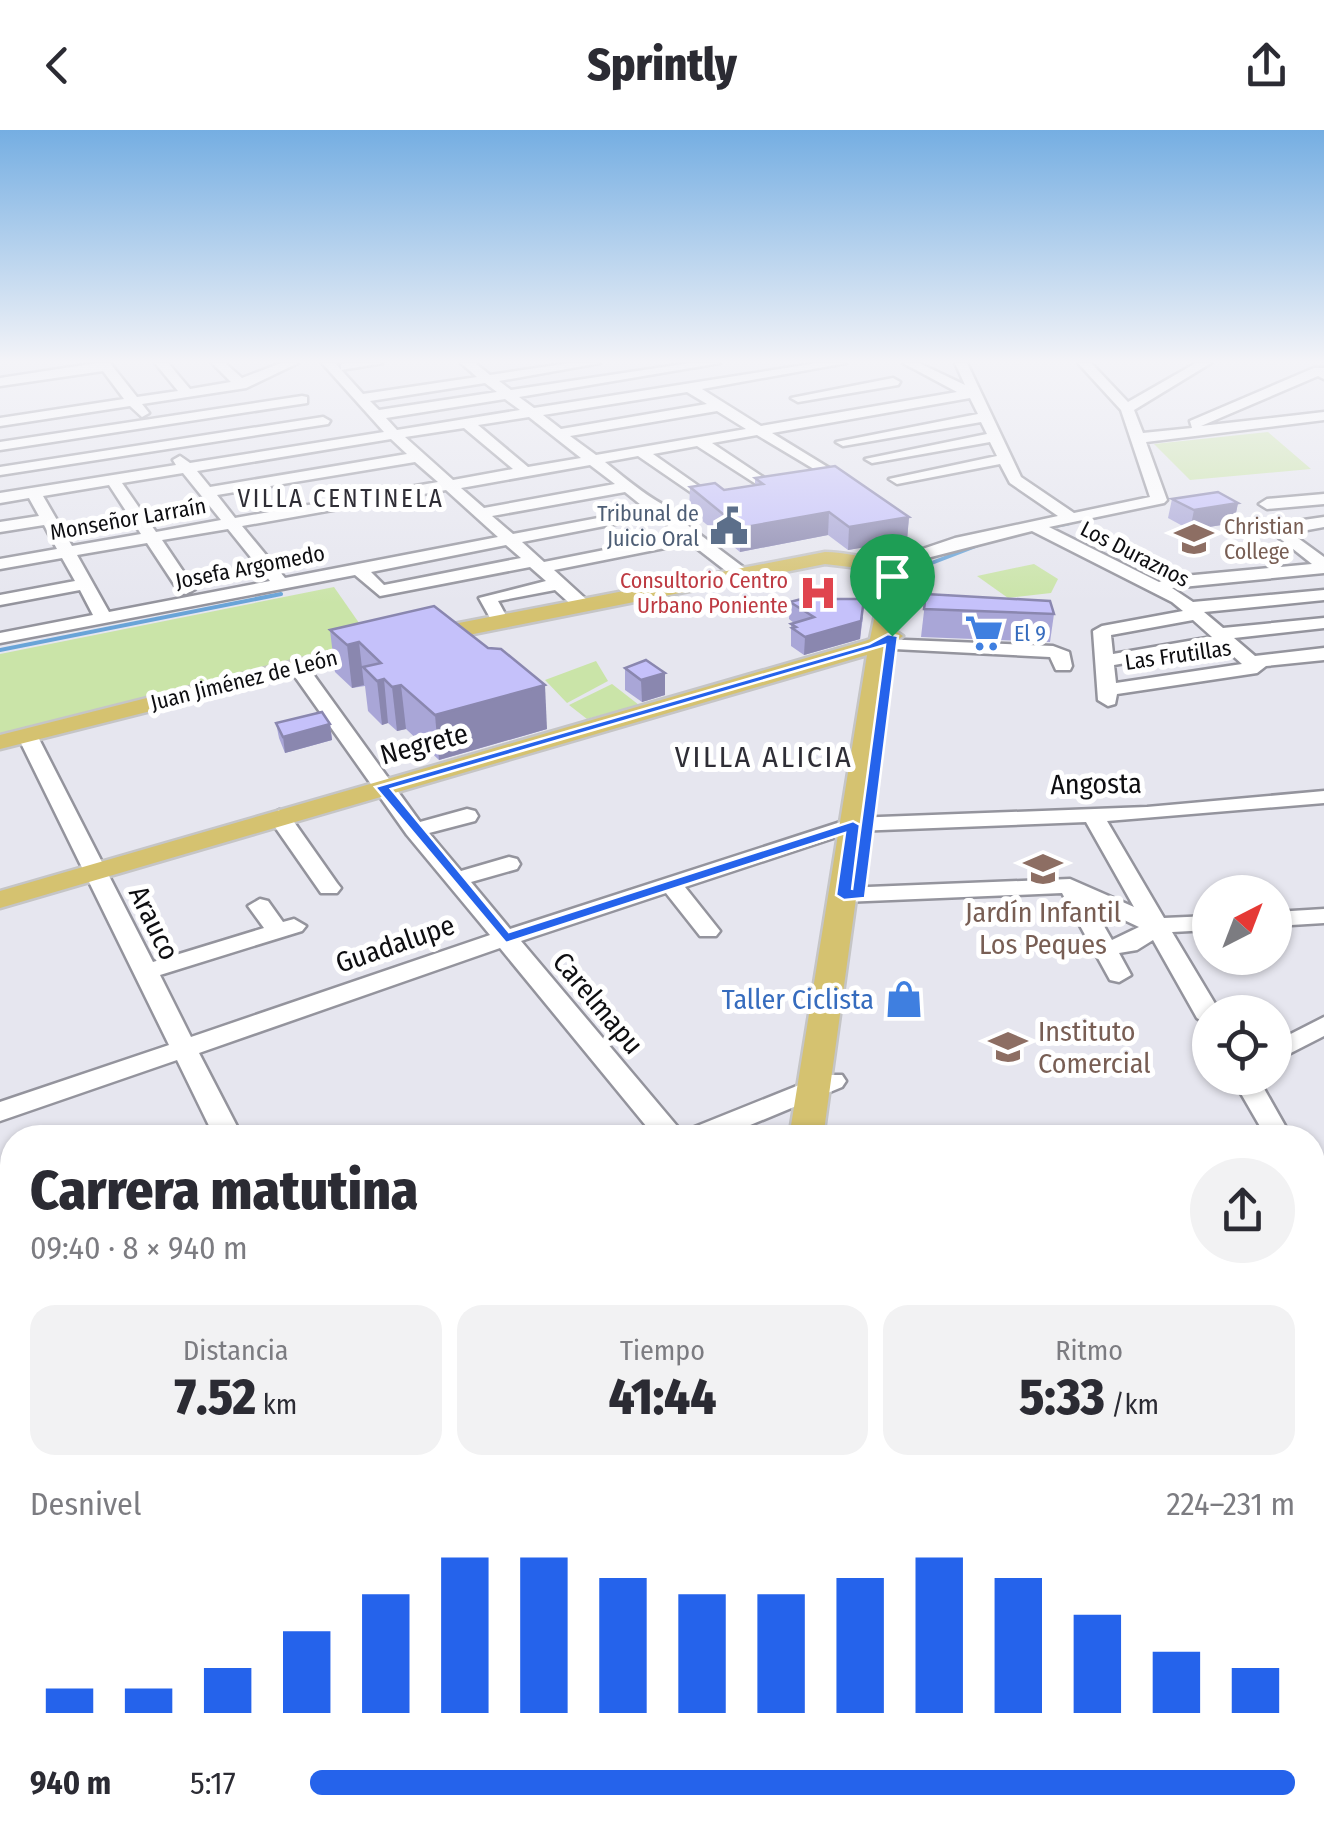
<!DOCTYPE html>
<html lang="es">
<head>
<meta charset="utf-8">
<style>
  body { margin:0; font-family:"Fira Sans Condensed",sans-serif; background:#f2f2f3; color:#2b2b33; height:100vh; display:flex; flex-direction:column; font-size:38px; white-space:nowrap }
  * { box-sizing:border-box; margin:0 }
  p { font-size:32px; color:#7c7c81 }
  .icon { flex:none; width:55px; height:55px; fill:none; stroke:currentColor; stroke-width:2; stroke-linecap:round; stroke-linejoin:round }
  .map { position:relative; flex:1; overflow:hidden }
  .details { position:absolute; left:0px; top:995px; width:1325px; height:718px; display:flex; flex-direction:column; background:#fff; border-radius:40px 40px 0 0; box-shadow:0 2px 8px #0004 }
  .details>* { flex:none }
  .needle { width:65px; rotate:42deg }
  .tools { position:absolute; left:1192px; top:745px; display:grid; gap:20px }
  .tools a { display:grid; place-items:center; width:100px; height:100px; border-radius:50%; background:#fff; box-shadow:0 2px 8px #0004; font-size:50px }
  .pin { position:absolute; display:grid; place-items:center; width:85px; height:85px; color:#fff; margin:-102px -42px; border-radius:50% 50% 50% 0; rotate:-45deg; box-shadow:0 0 10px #0007 }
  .pin .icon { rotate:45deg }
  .round { display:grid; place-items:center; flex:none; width:105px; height:105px; border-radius:52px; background:#f2f2f3 }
  .summary { display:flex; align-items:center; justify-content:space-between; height:170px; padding:0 30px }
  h1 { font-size:55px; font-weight:800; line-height:75px }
  .metrics { display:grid; grid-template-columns:repeat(3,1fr); gap:15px; height:170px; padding:10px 30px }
  .metrics div { display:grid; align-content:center; border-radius:25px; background:#f2f2f3; text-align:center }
  .metrics b { font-size:50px; font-weight:800 }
  .metrics small { font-size:28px; font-weight:400 }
  .metrics p { font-size:28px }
  .chart { height:280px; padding:20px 30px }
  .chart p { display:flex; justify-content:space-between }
  .chart svg { width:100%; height:180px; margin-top:10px; stroke:#2563eb; stroke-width:6 }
  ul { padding:0 30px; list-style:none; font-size:32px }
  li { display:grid; grid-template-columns:160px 120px 1fr; align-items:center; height:75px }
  li i { height:25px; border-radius:12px; background:#2563eb }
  header { display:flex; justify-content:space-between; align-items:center; height:130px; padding:0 30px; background:#fff; font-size:45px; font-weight:800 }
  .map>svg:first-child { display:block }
  .green { fill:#cae4a8 }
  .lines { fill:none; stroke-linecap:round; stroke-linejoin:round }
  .stream-far1 { stroke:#69a4d8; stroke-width:2.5 }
  .stream { stroke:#69a4d8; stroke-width:4 }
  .minor-casing { stroke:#94949d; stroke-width:5 }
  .major-casing { stroke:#c5c5c6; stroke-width:5 }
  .minor { fill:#fff; fill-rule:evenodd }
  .major { fill:#d5c270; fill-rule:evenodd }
  .wall { fill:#a9a6d7 }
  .shaded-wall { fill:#8a87af }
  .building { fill:#c5c1fa; stroke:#8a87af; stroke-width:2.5 }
  .route { fill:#2563eb; stroke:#fff; stroke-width:2.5; fill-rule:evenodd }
  .labels { text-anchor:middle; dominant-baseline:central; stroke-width:10; stroke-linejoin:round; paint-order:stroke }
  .far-service-label { font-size:22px; fill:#4e5e75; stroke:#fff; text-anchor:end }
  .far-street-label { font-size:22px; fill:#0e0e11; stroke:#fff }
  .far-education-label { font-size:22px; fill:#785e54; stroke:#fff; text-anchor:start }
  .far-health-label { font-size:22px; fill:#be3a42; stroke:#fff; text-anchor:end }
  .far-shop-label { font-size:22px; fill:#366cbe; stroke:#fff; text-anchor:start }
  .far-neighbourhood-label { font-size:25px; letter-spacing:2.5px; fill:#2f2e36; stroke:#fff }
  .street-label { font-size:28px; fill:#0e0e11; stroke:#fff }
  .education-label { font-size:28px; fill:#785e54; stroke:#fff }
  .shop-label { font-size:28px; fill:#366cbe; stroke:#fff; text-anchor:end }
  .neighbourhood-label { font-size:30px; letter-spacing:2.5px; fill:#2f2e36; stroke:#fff }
</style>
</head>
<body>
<header><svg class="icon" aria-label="back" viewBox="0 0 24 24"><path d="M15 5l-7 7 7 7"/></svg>Sprintly<svg class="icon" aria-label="share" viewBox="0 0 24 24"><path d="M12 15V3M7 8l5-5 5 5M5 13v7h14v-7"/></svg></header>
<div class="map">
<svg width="1324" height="1712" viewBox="0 0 1324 1712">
  <rect width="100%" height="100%" fill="#e6e6ef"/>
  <g class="green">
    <polygon points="1268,302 1311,339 1190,350 1154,314"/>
    <polygon points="1034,434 1058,449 1051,463 1008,468 977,446"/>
    <polygon points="334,457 373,513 0,607 0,524"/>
    <polygon points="596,531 608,551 567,573 545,550"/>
    <polygon points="612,554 639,575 587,589 569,575"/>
    <polygon points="1324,1093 1324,1712 1260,1712 1254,1700 1312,1700 1312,1100"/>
  </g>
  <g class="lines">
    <g class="stream-far1">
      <polyline points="1083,391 1105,386"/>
      <polyline points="1049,398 1069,394"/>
    </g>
    <g class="stream">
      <polyline points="916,439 981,414"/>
      <polyline points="0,520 281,464"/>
    </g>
    <g class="minor-casing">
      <g id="minor">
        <polygon points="97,233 110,233 137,267 178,261 155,233 168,233 190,259 231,252 212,233 225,233 242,248 281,233 298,233 246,258 142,274 149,283 142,287 130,276 0,296 0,288 124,269 103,241 0,256 0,248"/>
        <path d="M 322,233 L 335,233 L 363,264 L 477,247 L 461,233 L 475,233 L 490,245 L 569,233 L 600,233 L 499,251 L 511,260 L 690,233 L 720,233 L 519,267 L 534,278 L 817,233 L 846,233 L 702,259 L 761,296 L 957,262 L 903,233 L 919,233 L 965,255 L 955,233 L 967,233 L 1021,347 L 1074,383 L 1150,367 L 1121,280 L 1078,233 L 1091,233 L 1128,272 L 1196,233 L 1211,233 L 1134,280 L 1143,303 L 1192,298 L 1190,291 L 1314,238 L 1324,238 L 1324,249 L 1318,246 L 1201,296 L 1324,282 L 1324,290 L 1146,312 L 1167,370 L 1164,373 L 1049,397 L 1159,452 L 1173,447 L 1312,434 L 1273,403 L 1283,393 L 1324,387 L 1324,397 L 1291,403 L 1324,427 L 1324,443 L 1172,458 L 1193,472 L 1324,460 L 1324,470 L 1204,482 L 1223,498 L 1324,488 L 1324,498 L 1234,508 L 1255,526 L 1324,518 L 1324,530 L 1266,536 L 1257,543 L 1117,564 L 1115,574 L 1108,576 L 1098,570 L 1093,501 L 1102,496 L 1183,481 L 1172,472 L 1032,401 L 896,436 L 896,428 L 955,408 L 1058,386 L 1010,353 L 1000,334 L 897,354 L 889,349 L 997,326 L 990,312 L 872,333 L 865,329 L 987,304 L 981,292 L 843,316 L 836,312 L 978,284 L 970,268 L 772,303 L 834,341 L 834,347 L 829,348 L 757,305 L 712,313 L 772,353 L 772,359 L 767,361 L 697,316 L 653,324 L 710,364 L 713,367 L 705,372 L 638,326 L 605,332 C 620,344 654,373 670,377 L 670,382 L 747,440 L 747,448 L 735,448 L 690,413 L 554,440 L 588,471 L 588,479 L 576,479 L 555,460 L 498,471 L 509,491 L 500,496 L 494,495 L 479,468 L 546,451 L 530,437 L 380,466 L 355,445 L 0,513 L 0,503 L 93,485 L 80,460 L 0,475 L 0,465 L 75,451 L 62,428 L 0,439 L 0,429 L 57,419 L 44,395 L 0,402 L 0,392 L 39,386 L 29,368 L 0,373 L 0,363 L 176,335 L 173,330 L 180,326 L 190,333 L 384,302 ZM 485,253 L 497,262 L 379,280 L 370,271 ZM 687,262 L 707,274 L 561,299 L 543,285 ZM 505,269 L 520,280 L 397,300 L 386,288 ZM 717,281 L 746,299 L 596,325 L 570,306 ZM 529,287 L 581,328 L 528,337 L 478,295 ZM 464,298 L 513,339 L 453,350 L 405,307 ZM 391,309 L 407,324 L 210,357 L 197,341 ZM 415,332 L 438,352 L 235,388 L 217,365 ZM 590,335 L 615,354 L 484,378 L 461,358 ZM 183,343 L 221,390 L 156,402 L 122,353 ZM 109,355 L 141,404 L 72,416 L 43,366 ZM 446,360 L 498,407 L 285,448 L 242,396 ZM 625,362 L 646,379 L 513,404 L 492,386 ZM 656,386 L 680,405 L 544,432 L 522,412 ZM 228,399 L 270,451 L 109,482 L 77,425 L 147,413 L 180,463 L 186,464 L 195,459 L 162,410 ZM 506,415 L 521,428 L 384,455 L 371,442 ZM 1193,490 L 1212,507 L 1113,524 L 1111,505 ZM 1222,516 L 1242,534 L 1116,553 L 1114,535 Z"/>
        <polygon points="348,233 383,233 341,240 341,234"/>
        <polygon points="893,248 900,252 898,255 798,272 791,268"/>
        <polygon points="302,266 307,267 307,273 0,320 0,312"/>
        <polygon points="323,287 330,291 328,294 0,345 0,337"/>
        <polygon points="1324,364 1324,374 1267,379 1259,374 1267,369"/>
        <polygon points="880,509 1053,516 1069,522 1072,536 1070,540 1056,540 1050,527 874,518 874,510"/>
        <path d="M 298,531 L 305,533 L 420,692 L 467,679 L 475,681 L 478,686 L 475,691 L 429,703 L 461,741 L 509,727 L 517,729 L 520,734 L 517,739 L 471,752 L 510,799 L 853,688 L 1147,677 L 1324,661 L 1324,673 L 1107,691 L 1164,788 L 1210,786 L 1210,800 L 1172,802 L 1220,882 L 1210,882 L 1210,896 L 1197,888 L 1153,810 L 1137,820 L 1119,823 L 1131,845 L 1119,852 L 1110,850 L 1062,763 L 843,772 L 831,765 L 843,758 L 1070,749 L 1134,777 L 1086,692 L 855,701 L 685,757 L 720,801 L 716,806 L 700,806 L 666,763 L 521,811 L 682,1002 L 824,945 L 842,945 L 846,951 L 842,957 L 719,1008 L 656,1008 L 500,818 L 199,923 L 243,1008 L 215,1008 L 177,930 L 0,991 L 0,972 L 169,915 L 17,605 L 20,601 L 27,599 L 37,605 L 153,832 L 264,798 L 248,776 L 260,769 L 268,771 L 283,792 L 294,789 L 306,796 L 302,801 L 160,845 L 191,907 L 490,805 L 407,705 L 291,541 L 291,533 ZM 1092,775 L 1139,797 L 1112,810 Z"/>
        <polygon points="279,680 287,682 337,753 341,758 337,763 321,763 268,687"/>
        <polygon points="1324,779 1324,793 1275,796 1275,782"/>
        <polygon points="1324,887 1324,906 1275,931 1275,912"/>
        <polygon points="1232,948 1258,948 1292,1008 1245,1008 1249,1001 1261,998"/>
        <polygon points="12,1078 12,1101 0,1105 0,1082"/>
        <polygon points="12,1116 12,1139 0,1143 0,1120"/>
        <polygon points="12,1270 12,1297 0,1301 0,1274"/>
        <polygon points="56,1700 115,1700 110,1712 51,1712"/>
        <polygon points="497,1700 555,1700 550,1712 492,1712"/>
      </g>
    </g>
    <g class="major-casing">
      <g id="major">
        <path d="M 825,422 C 850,422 879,433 902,426 L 912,432 L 904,444 L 894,500 L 903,506 L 891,515 L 823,1008 L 789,1008 L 867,525 L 0,778 L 0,761 L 865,511 L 870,509 L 884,441 L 825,434 L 423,514 L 412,507 L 423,500 Z"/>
        <polygon points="373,511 381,513 381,523 0,619 0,605"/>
        <polygon points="676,1700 755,1700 754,1712 674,1712"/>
      </g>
    </g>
    <use href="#minor" class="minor"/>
    <use href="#major" class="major"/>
  </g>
  <g class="wall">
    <polygon points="755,348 909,387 907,410 848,420 828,405 740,422 689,380 690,357 724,360 755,355"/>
    <polygon points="1172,369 1238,373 1234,393 1190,400 1168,388"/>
    <polygon points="926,464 1054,484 1050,512 921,507"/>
    <polygon points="790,472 863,487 860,509 804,525 791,516 791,494 794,493 789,489"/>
    <polygon points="330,500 547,599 439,630 406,599 397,601 388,593 382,595 368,581 365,556 352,558 335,542"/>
    <polygon points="625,538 665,565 642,572 625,560"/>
    <polygon points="276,593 330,594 332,610 285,623 279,608"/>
  </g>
  <g class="shaded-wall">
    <polygon points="1238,373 1234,393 1190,400 1194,380"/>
    <polygon points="829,382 828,405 740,422 740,398"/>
    <polygon points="909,387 907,410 848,420 849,397"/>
    <polygon points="864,469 860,509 804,525 805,507"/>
    <polygon points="359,512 364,555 352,558 347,515"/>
    <polygon points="665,543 665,565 642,572 641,550"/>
    <polygon points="384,549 388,593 382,595 377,551"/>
    <polygon points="401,555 406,599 397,601 392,557"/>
    <polygon points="545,555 547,599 439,630 435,585"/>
    <polygon points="330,594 332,610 285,623 283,607"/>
  </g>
  <g class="building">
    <polygon points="835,336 909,387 849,397 829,382 740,398 690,357 715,353 724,360 763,354 755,348"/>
    <polygon points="1218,362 1238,373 1194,380 1172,369"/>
    <polygon points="828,462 831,469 864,469 861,491 805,507 792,498 796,497 791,494 814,487 790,472"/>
    <polygon points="926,464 1050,471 1054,484 924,479"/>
    <polygon points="434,476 488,518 501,519 545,555 435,585 401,555 392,557 384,549 377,551 363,537 381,533 359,512 347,515 330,500"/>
    <polygon points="646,530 665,543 641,550 625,538"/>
    <polygon points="322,582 330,594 283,607 276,593"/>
    <polygon points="860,1700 880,1700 953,1712 859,1712"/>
  </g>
  <linearGradient id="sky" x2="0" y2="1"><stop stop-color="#75aee2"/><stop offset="0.49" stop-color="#f4f4f8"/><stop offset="1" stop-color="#f4f4f8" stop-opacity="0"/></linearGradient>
  <rect width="1324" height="473" fill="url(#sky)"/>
  <path class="route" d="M 888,504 L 898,506 L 865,768 L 844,770 L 836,765 L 845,703 L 506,813 L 375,657 L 869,514 ZM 885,515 L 852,760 L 860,695 L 853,691 L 509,802 L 391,659 Z"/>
  <defs>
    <g id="civic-bare" transform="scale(3)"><path d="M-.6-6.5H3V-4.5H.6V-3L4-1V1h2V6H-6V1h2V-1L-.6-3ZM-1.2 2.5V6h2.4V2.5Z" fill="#5c6f8a" stroke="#fff" stroke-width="2.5" paint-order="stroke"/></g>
    <g id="school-bare" transform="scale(3)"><path d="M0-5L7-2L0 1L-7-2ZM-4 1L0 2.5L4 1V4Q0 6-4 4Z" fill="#8d6e63" stroke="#fff" stroke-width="2.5" paint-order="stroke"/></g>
    <g id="hospital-bare" transform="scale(3)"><path d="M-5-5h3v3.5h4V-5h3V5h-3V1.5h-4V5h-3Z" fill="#e0444e" stroke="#fff" stroke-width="2.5" paint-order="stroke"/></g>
    <g id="supermarket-bare" transform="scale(3)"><path d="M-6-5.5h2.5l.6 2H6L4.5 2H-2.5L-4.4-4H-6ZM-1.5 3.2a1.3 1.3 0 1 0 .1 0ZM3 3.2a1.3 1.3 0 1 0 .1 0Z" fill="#3f7fe0" stroke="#fff" stroke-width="2.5" paint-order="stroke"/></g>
    <g id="shop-bare" transform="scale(3)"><path d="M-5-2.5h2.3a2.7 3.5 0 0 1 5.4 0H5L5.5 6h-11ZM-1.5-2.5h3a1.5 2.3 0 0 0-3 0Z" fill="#3f7fe0" stroke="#fff" stroke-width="2.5" paint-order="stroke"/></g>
  </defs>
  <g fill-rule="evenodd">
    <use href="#civic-bare" x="729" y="396"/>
    <use href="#school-bare" x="1194" y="409"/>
    <use href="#hospital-bare" x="818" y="463"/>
    <use href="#supermarket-bare" x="984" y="503"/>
    <use href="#school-bare" x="1043" y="739"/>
    <use href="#shop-bare" x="904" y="869"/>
    <use href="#school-bare" x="1008" y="917"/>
  </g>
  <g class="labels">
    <g class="far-service-label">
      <text x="699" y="383">Tribunal de<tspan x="699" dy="25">Juicio Oral</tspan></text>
    </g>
    <g class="far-street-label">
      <text transform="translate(128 389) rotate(-10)">Monseñor Larraín</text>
      <text transform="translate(1135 424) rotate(27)">Los Duraznos</text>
      <text transform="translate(250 437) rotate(-11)">Josefa Argomedo</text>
      <text transform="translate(1178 525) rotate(-8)">Las Frutillas</text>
      <text transform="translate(244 550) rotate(-14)">Juan Jiménez de León</text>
    </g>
    <g class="far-education-label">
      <text x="1224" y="396">Christian<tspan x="1224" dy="25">College</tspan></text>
    </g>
    <g class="far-health-label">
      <text x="788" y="450">Consultorio Centro<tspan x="788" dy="25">Urbano Poniente</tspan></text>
    </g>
    <g class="far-shop-label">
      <text x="1014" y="503">El 9</text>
    </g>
    <g class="far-neighbourhood-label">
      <text x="341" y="369">VILLA CENTINELA</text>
    </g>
    <g class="street-label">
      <text transform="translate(424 614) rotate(-15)">Negrete</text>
      <text transform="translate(1096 654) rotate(-1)">Angosta</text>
      <text transform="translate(154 793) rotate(64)">Arauco</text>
      <text transform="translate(395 814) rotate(-19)">Guadalupe</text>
      <text transform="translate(598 873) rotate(50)">Carelmapu</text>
    </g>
    <g class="education-label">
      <text x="1043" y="782">Jardín Infantil<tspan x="1043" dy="32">Los Peques</tspan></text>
      <text x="1038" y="901" text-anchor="start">Instituto<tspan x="1038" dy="32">Comercial</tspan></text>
    </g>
    <g class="shop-label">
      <text x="874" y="869">Taller Ciclista</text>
    </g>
    <g class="neighbourhood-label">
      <text x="764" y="627">VILLA ALICIA</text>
    </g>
  </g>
</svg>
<div class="tools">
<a><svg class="needle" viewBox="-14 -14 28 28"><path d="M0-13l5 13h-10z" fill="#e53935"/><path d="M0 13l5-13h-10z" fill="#7c7c81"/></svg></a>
<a><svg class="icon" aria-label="locate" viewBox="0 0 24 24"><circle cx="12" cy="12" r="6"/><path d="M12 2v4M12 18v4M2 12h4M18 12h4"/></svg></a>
</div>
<div class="pin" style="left:892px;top:506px;background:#1e9e55"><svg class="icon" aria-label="arrive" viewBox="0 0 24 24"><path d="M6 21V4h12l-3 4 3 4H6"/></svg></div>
<section class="details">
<div class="summary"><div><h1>Carrera matutina</h1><p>09:40 · 8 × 940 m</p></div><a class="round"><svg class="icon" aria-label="share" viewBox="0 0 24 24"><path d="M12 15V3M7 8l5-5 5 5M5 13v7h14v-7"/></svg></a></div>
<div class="metrics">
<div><p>Distancia</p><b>7.52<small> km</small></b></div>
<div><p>Tiempo</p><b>41:44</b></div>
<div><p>Ritmo</p><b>5:33<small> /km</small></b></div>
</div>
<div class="chart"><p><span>Desnivel</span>224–231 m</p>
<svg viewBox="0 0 160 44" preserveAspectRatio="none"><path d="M5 44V38M15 44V38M25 44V33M35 44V24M45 44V15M55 44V6M65 44V6M75 44V11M85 44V15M95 44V15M105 44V11M115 44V6M125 44V11M135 44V20M145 44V29M155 44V33"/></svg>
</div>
<ul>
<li><b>940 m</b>5:17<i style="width:100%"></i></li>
</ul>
</section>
</div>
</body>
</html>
